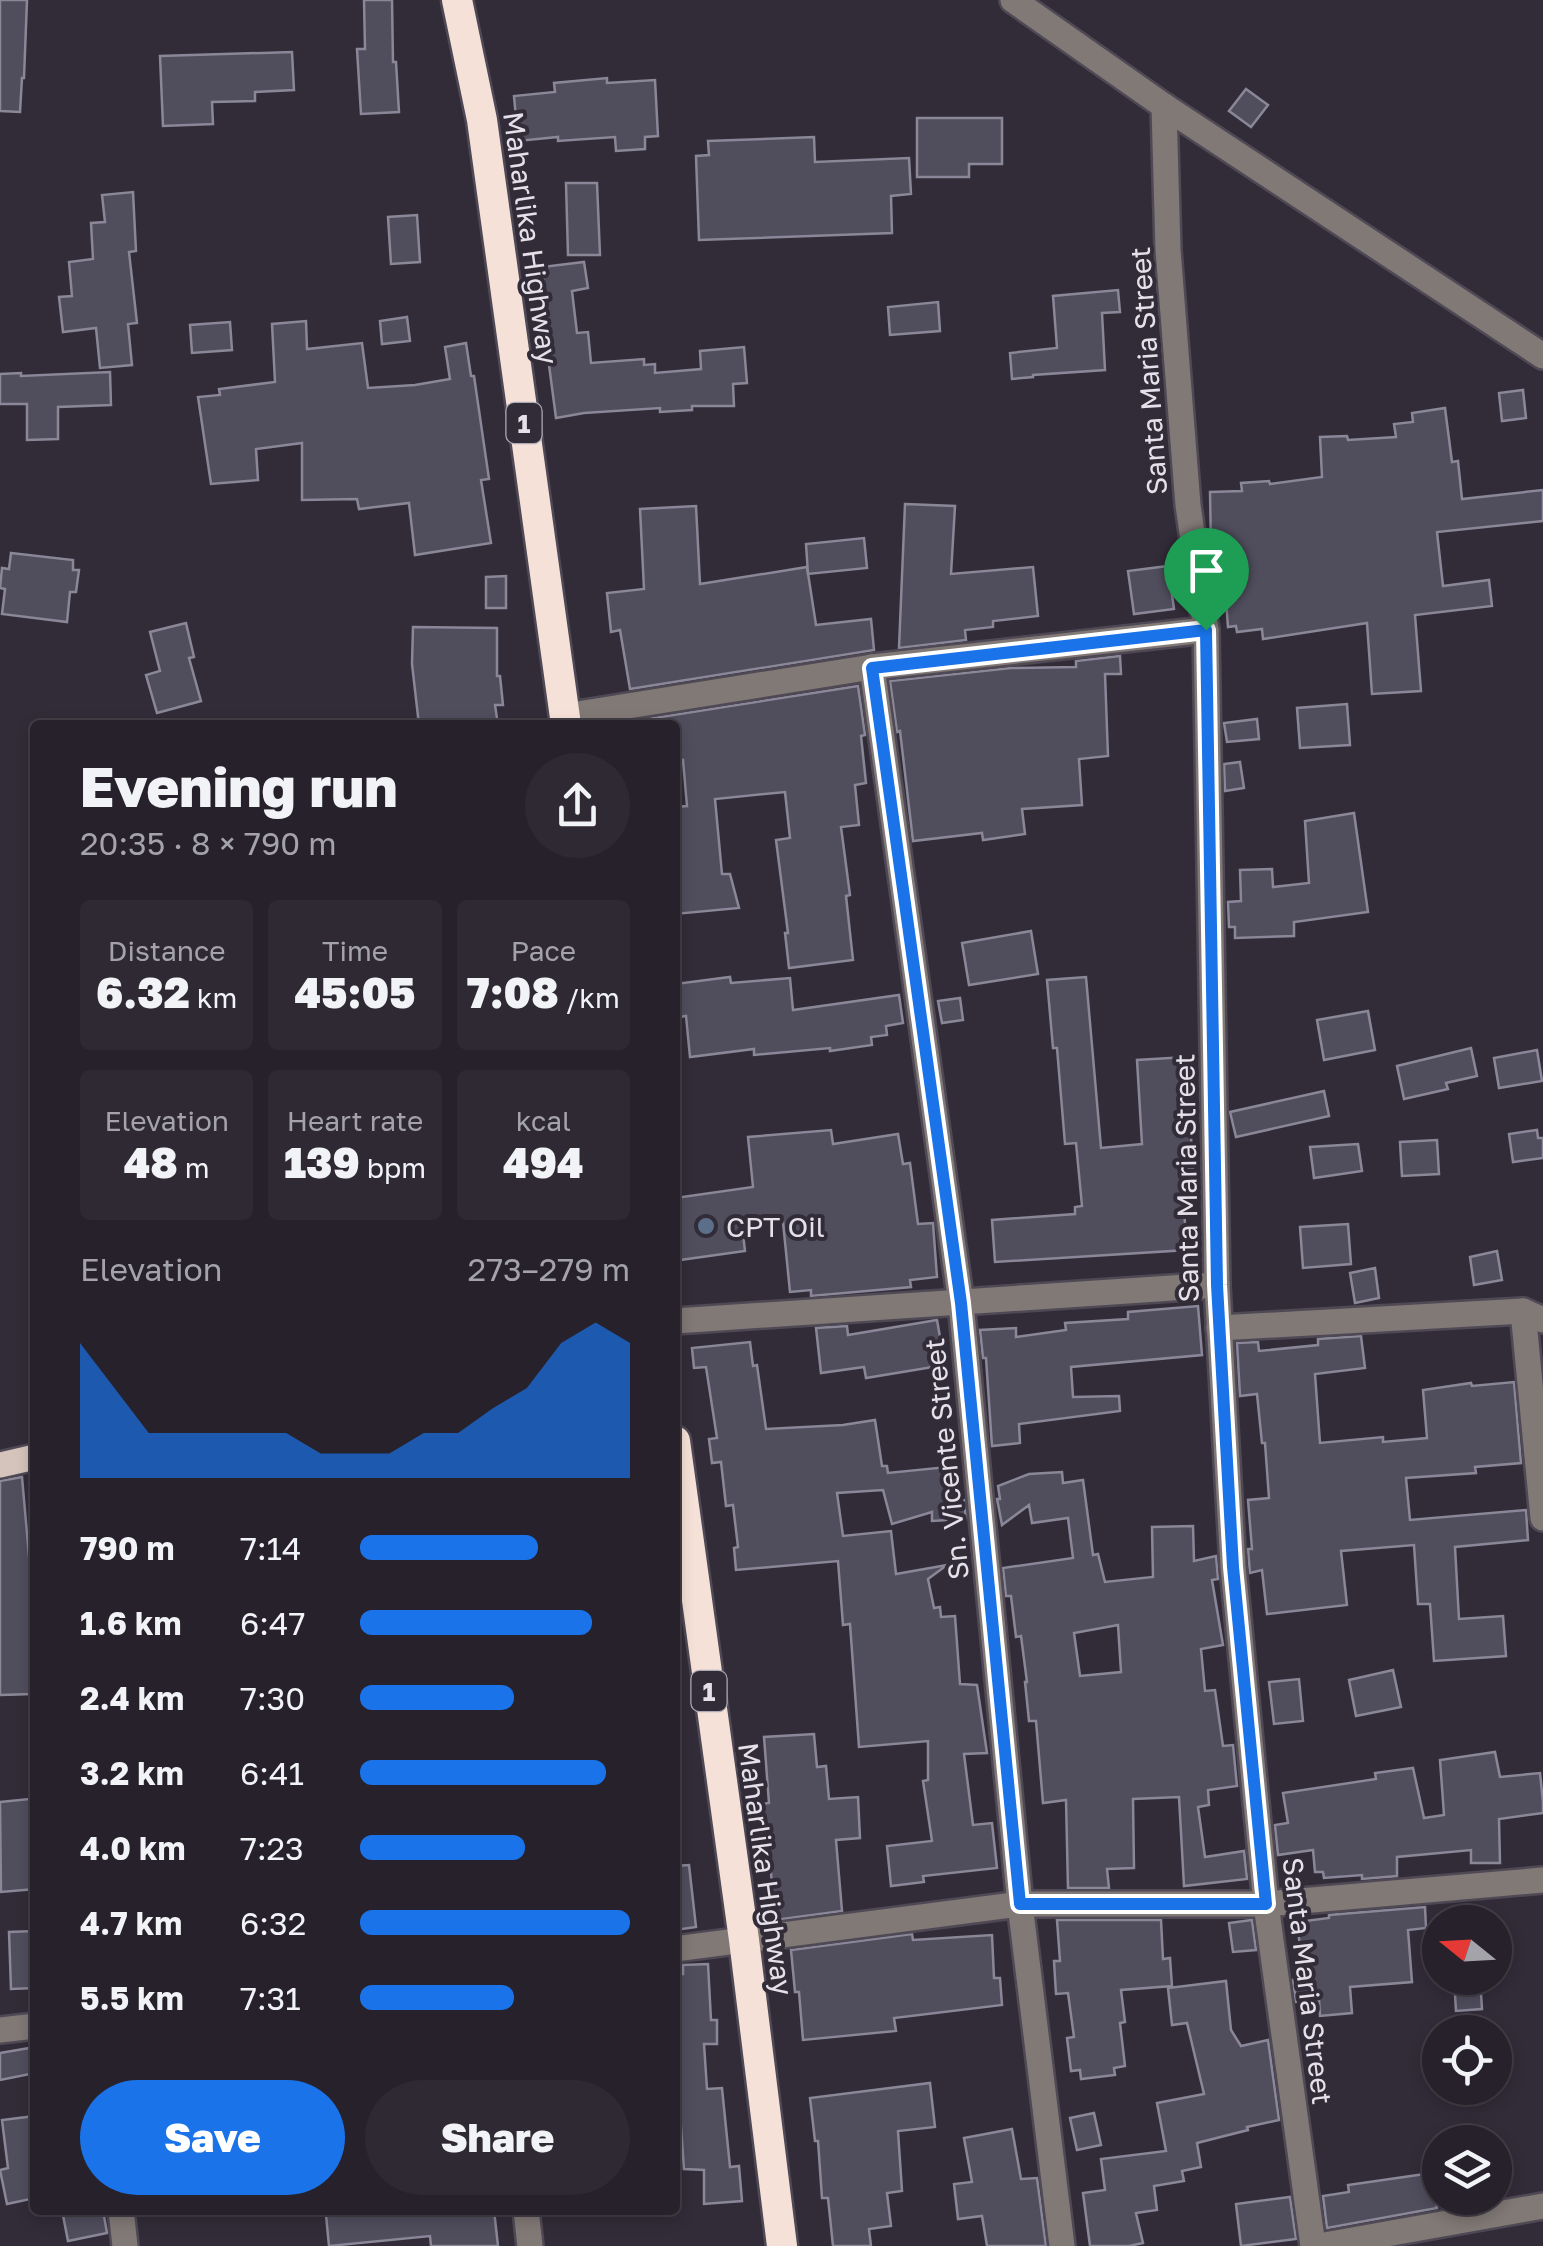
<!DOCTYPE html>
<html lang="en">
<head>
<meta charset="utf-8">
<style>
  body { margin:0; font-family:"Golos Text",sans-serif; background:#2e2933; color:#f1f3f6; height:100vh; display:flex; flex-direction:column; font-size:38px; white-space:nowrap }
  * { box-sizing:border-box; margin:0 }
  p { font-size:32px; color:#a4a3a9 }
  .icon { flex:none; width:55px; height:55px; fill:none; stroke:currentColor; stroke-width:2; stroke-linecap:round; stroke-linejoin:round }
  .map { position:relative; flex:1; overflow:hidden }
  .panel { position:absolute; left:30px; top:720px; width:650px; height:1495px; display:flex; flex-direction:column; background:#26212b; border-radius:10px; box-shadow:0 5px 15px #0003,0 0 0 2px #423e47 }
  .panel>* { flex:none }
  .needle { width:65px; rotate:288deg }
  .buttons { position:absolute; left:1422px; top:1905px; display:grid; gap:20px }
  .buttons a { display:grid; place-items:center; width:90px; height:90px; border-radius:50%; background:#26212b; box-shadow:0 5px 15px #0003,0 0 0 2px #423e47; font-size:50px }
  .pin { position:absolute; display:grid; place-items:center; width:85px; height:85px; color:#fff; margin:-102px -42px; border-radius:50% 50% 50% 0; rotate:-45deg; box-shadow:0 0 10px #0007 }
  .pin .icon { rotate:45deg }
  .round { display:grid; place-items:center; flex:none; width:105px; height:105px; border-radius:52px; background:#2e2933 }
  .overview { display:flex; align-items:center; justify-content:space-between; height:170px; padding:0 50px }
  h1 { font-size:55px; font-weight:800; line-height:75px }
  .metrics { display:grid; grid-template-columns:repeat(3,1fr); gap:15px; height:170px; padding:10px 50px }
  .metrics div { display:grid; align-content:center; border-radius:10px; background:#2e2933; text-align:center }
  .metrics b { font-size:42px; font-weight:800 }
  .metrics small { font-size:28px; font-weight:400 }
  .metrics p { font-size:28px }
  .chart { height:280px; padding:20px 50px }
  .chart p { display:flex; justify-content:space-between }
  .chart svg { width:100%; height:180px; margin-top:10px; fill:#1a73e8; opacity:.7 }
  .action { display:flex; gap:20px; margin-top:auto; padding:20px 50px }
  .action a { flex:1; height:115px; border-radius:60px; background:#1a73e8; color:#fff; font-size:40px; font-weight:800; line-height:115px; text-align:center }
  .action a+a { background:#2e2933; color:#f1f3f6 }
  ul { padding:0 50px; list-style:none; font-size:32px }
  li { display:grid; grid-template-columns:160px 120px 1fr; align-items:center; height:75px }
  li i { height:25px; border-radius:12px; background:#1a73e8 }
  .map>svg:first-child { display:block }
  .building { fill:#504d5d; stroke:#8a8798; stroke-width:2.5; fill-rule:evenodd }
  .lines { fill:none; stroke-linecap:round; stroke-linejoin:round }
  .minor-casing { stroke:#4f4955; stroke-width:30 }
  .major-casing { stroke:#4f4955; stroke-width:30 }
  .highway-casing { stroke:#4f4955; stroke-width:35 }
  .minor { stroke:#817976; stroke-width:25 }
  .major { stroke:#d4c4bc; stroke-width:25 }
  .highway { stroke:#f5e1d8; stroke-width:30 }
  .route-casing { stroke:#fff; stroke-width:20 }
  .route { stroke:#1a73e8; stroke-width:12 }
  .service-dot { fill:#5c6f8a; stroke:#322c39; stroke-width:4 }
  .labels { text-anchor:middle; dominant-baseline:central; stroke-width:8; stroke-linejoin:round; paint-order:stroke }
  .shield { fill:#322c39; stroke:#afabb5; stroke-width:2.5 }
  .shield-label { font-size:25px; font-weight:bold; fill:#e5e1ea }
  .street-label { font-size:28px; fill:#e5e1ea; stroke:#322c39 }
  .poi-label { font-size:28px; fill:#e5e1ea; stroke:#322c39; text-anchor:start }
</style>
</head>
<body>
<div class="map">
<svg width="1543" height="2246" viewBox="0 0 1543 2246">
  <rect width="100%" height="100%" fill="#322c39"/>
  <g class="building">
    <polygon points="0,0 27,0 24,78 22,78 20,112 0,111"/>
    <polygon points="364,0 392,0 393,62 396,62 399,112 361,114 357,49 365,49"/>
    <polygon points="292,52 294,90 255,92 255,101 212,102 213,124 163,126 160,56"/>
    <polygon points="607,78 607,83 655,80 658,136 645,137 645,149 616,151 615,137 558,141 558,137 518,141 514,96 555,92 554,83"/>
    <polygon points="1246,89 1268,105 1251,127 1229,111"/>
    <polygon points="917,118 1002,118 1002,164 969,164 969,177 917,177"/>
    <polygon points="814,137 815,162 909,158 911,194 891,196 892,233 699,240 696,156 709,155 708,141"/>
    <polygon points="566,183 597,183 600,255 568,255"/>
    <polygon points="133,192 136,251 129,252 137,323 128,324 132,365 100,368 96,328 63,332 59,297 72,296 69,262 93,259 91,223 105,222 102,195"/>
    <polygon points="417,215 420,262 391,264 388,217"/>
    <polygon points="584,262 588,288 572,291 577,333 588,332 591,363 644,359 644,365 655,364 655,373 701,369 700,351 744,347 747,383 733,384 734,406 692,406 692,410 660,412 660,408 584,413 556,418 549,365 551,365 550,336 542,267"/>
    <polygon points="1118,290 1120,312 1102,313 1105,370 1033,375 1033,377 1012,379 1010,353 1057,348 1053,296"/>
    <polygon points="938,302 940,331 890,335 888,307"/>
    <polygon points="407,317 410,341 382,344 380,321"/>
    <polygon points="306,321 307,349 362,343 368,388 415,385 450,379 445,347 466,343 471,376 474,376 489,479 481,480 491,543 415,555 409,503 359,509 357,499 302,500 302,443 256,449 258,480 211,484 198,397 220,395 219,389 275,382 272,324"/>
    <polygon points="230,322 232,350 192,353 190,325"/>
    <polygon points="110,372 111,405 58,407 58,439 27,440 27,404 0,404 0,374 21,373 21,376"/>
    <polygon points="1523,390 1526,418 1502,421 1499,393"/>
    <polygon points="1445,408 1452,462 1458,461 1462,499 1543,490 1543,521 1437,532 1443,586 1489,580 1492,606 1415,615 1421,691 1372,694 1367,623 1263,639 1262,629 1237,632 1236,626 1228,627 1226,601 1218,602 1211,549 1210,492 1242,491 1241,483 1269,481 1270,484 1322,477 1320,437 1347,436 1348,440 1396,437 1394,424 1413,422 1412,413"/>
    <polygon points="905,504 955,506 951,574 1033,567 1038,616 993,621 993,627 965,630 966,640 899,648"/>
    <polygon points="696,506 700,584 807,567 816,625 871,619 874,650 630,689 620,630 611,632 607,593 644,589 640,509"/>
    <polygon points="864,538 867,568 808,574 806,544"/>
    <polygon points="11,553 73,560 73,570 79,570 76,592 70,592 67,622 2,614 5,589 0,588 2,568 9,569"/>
    <polygon points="1168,566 1174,609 1134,614 1128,571"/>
    <polygon points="506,576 506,608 486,608 486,577"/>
    <polygon points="186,623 194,657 189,658 201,701 157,713 146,675 160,671 150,632"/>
    <polygon points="413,627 497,628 497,676 500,676 503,705 495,705 498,725 419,725 412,664"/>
    <polygon points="1120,656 1121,674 1105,674 1108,756 1079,759 1082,805 1022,809 1025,834 983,840 982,833 913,841 900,731 897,732 890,681 1011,668 1076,667 1076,661"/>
    <polygon points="858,686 865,735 861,736 866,783 855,785 859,825 841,827 850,895 846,896 853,960 789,968 785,933 788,933 776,840 790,838 785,792 715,799 722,874 730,874 739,908 675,914 675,850 677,850 675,807 687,806 683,760 675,761 675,725 636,725 635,721"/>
    <polygon points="1347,704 1350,745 1300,748 1297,708"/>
    <polygon points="1257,719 1259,739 1227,742 1224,723"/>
    <polygon points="1240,762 1244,788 1225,791 1224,764"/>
    <polygon points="1354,813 1368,912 1294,922 1294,936 1235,938 1235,927 1229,927 1228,902 1241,901 1240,870 1272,869 1273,887 1309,883 1305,821"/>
    <polygon points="1031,931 1038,974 969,985 962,943"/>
    <polygon points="730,977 731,983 790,978 793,1010 899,995 903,1023 886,1026 887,1035 871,1037 872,1045 830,1051 830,1048 754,1055 754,1049 690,1057 686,1016 679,1017 678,1004 675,1004 675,984"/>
    <polygon points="1086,977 1101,1148 1142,1144 1137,1060 1186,1057 1193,1169 1181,1170 1187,1250 995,1262 992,1220 1075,1214 1075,1207 1082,1206 1076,1143 1065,1144 1057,1048 1053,1048 1047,980"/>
    <polygon points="960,998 963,1020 942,1023 938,1001"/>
    <polygon points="1368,1011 1375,1050 1324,1060 1317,1020"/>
    <polygon points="1471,1048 1477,1076 1446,1083 1448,1089 1404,1099 1397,1066"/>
    <polygon points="1537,1050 1542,1081 1499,1088 1494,1058"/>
    <polygon points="1324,1091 1329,1116 1236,1137 1230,1112"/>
    <polygon points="831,1130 833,1144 898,1134 903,1164 910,1163 918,1224 933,1223 937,1277 910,1280 911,1287 811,1296 811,1290 790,1292 783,1222 742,1225 745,1251 680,1260 675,1218 675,1198 753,1187 748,1137"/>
    <polygon points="1537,1130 1538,1138 1543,1138 1543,1158 1513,1162 1509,1134"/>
    <polygon points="1437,1140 1439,1174 1402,1176 1400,1142"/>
    <polygon points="1358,1144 1362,1171 1314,1178 1310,1147"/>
    <polygon points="1348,1224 1351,1264 1303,1268 1300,1227"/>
    <polygon points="1497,1251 1502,1280 1474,1285 1470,1257"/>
    <polygon points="1375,1268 1379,1298 1355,1303 1350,1273"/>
    <polygon points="1198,1306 1202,1355 1071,1367 1073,1397 1119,1396 1120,1411 1019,1424 1020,1443 992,1446 986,1358 983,1358 980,1330 1016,1328 1016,1337 1066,1330 1065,1323 1128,1319 1128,1312"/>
    <polygon points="937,1320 945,1365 866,1378 864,1367 821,1373 816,1328 847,1326 848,1335"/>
    <polygon points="1361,1336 1365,1368 1315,1374 1320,1443 1383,1437 1383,1442 1427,1438 1423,1390 1471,1383 1472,1386 1514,1382 1521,1463 1475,1467 1476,1473 1406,1478 1410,1520 1526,1510 1528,1540 1455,1547 1459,1619 1503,1616 1506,1656 1434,1661 1430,1604 1418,1604 1414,1545 1341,1551 1347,1605 1267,1614 1262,1570 1250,1573 1248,1549 1252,1549 1248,1500 1269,1498 1265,1443 1262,1443 1257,1394 1240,1396 1237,1343 1258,1342 1259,1351 1318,1345 1318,1339"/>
    <polygon points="750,1342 753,1366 757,1365 766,1429 843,1425 875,1420 882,1466 887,1466 888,1473 947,1467 951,1500 964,1500 966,1519 932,1521 932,1512 892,1524 883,1490 837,1493 843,1536 891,1531 896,1574 947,1565 928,1579 934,1608 940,1607 941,1617 955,1616 960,1684 977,1685 987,1753 964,1754 973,1825 992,1823 997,1868 923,1876 924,1882 891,1886 887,1846 932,1841 923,1781 928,1780 928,1741 859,1747 850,1624 843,1625 838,1561 736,1570 734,1548 738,1547 733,1505 726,1506 721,1462 712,1463 709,1439 717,1438 706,1367 694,1368 692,1348"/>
    <path d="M 1062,1472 L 1063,1483 L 1083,1480 L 1093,1555 L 1098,1554 L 1105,1582 L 1153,1577 L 1152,1527 L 1193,1526 L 1194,1561 L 1216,1556 L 1218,1579 L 1212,1580 L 1223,1645 L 1201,1649 L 1205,1691 L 1215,1690 L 1223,1746 L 1233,1745 L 1237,1786 L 1208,1790 L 1209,1805 L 1198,1807 L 1205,1857 L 1244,1851 L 1247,1879 L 1184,1886 L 1179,1797 L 1133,1799 L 1134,1868 L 1107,1869 L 1109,1888 L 1068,1888 L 1066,1800 L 1043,1803 L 1036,1721 L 1029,1721 L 1025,1682 L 1027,1682 L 1021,1636 L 1016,1637 L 1011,1596 L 1006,1596 L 1003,1568 L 1073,1558 L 1068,1518 L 1032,1523 L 1029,1505 L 1002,1525 L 997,1499 L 1000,1499 L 998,1486 L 1029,1474 ZM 1118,1625 L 1121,1672 L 1080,1676 L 1074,1633 Z"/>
    <polygon points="22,1477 35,1624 35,1648 31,1648 33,1694 0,1695 0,1481"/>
    <polygon points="1393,1670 1401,1707 1356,1716 1349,1680"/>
    <polygon points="1299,1679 1303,1721 1274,1724 1269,1682"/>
    <polygon points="814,1734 817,1767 826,1766 829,1799 858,1797 860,1838 836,1840 842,1911 775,1920 770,1862 768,1863 762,1804 769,1803 764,1737"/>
    <polygon points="1495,1752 1500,1777 1540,1773 1543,1802 1543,1813 1499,1819 1500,1863 1471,1863 1471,1850 1397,1857 1397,1876 1362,1879 1362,1875 1324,1878 1323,1872 1315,1872 1313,1850 1278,1855 1275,1825 1288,1823 1283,1793 1376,1779 1375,1773 1413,1768 1424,1818 1444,1815 1440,1760"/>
    <polygon points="29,1799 32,1833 35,1832 35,1889 1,1892 0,1802"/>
    <polygon points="689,1865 696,1927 675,1930 675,1866"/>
    <polygon points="1425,1907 1426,1928 1408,1930 1412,1982 1350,1987 1352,2013 1320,2016 1319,2000 1296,2002 1293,1980 1304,1980 1297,1922 1329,1918 1329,1915"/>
    <polygon points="1057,1920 1161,1920 1163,1959 1170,1958 1172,1986 1121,1990 1125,2022 1120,2023 1125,2066 1114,2068 1115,2075 1081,2079 1080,2070 1071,2071 1067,2038 1074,2037 1068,1993 1056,1994 1054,1961 1060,1961"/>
    <polygon points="1252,1920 1256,1950 1233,1952 1229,1923"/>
    <polygon points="35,1931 35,1988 11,1989 9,1932"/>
    <polygon points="912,1934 913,1940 992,1935 994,1978 1000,1978 1002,2005 894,2018 896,2031 803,2040 799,1992 795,1992 791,1950"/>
    <polygon points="708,1964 711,2020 717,2020 717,2044 704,2044 707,2089 722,2088 730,2167 739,2166 742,2201 704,2204 704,2170 684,2169 678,2085 675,2085 675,1974 683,1974 683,1965"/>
    <polygon points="1454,1978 1480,1978 1482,2009 1456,2011"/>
    <polygon points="1226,1981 1231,2030 1241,2046 1268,2040 1279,2120 1247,2127 1248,2130 1197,2143 1201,2167 1182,2171 1184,2181 1154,2186 1157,2210 1136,2213 1143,2243 1129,2246 1090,2246 1083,2193 1105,2190 1101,2159 1166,2151 1157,2103 1204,2094 1187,2023 1172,2025 1168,1988"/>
    <polygon points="35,2047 35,2073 0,2080 0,2053"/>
    <polygon points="930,2083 935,2127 898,2131 902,2191 887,2193 891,2226 869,2229 871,2246 833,2246 828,2198 822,2198 818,2141 815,2141 810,2098"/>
    <polygon points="1094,2113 1101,2145 1077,2150 1070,2118"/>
    <polygon points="35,2116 35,2198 7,2204 0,2170 8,2168 2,2120"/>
    <polygon points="1012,2129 1021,2179 1037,2178 1046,2246 987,2246 982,2216 958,2219 954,2184 972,2182 964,2138"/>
    <polygon points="1432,2173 1437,2208 1327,2228 1323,2196 1349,2192 1348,2185"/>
    <polygon points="1290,2197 1296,2239 1241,2246 1236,2204"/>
    <polygon points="62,2210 103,2210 107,2233 68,2241"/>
    <polygon points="369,2210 494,2210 498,2246 431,2246 430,2236 329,2246 326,2215"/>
  </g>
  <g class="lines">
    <g class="minor-casing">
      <g id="minor">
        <polyline points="1013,0 1164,106 1543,356"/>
        <polyline points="1164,106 1168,250 1188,505 1206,630 1217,1285 1233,1567 1266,1904 1313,2246"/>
        <polyline points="872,667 961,1303 1020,1904 1062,2246"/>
        <polyline points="565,716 872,667 1206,630"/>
        <polyline points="1523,1311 1543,1518"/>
        <polyline points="675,1321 1217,1285"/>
        <polyline points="1219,1328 1523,1311 1543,1320"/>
        <polyline points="675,1949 1020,1904 1266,1904 1543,1880"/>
        <polyline points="0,2030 35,2026"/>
        <polyline points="121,2210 125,2246"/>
        <polyline points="526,2210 530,2246"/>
        <polyline points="1319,2246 1543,2206"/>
      </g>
    </g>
    <g class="major-casing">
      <polyline id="major" points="0,1465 35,1457"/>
    </g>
    <g class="highway-casing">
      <g id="highway">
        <polyline points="457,0 482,120 566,725"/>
        <polyline points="675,1441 744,1940 782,2246"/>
      </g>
    </g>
    <use href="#minor" class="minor"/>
    <use href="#major" class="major"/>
    <use href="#highway" class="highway"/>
  </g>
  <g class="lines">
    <g class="route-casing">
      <polygon id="route" points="1206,630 1217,1285 1233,1567 1266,1904 1020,1904 961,1303 872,668"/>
    </g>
    <use href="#route" class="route"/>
  </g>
  <circle class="service-dot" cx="706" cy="1226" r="10"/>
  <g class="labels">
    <g class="shield">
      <rect x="506.5" y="403" width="35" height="40" rx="8"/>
      <rect x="691.5" y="1671" width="35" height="40" rx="8"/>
    </g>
    <g class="shield-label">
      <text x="524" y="423">1</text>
      <text x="709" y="1691">1</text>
    </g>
    <g class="street-label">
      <text transform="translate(531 238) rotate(82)">Maharlika Highway</text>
      <text transform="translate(1148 371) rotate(-94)">Santa Maria Street</text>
      <text transform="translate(1186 1178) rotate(-91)">Santa Maria Street</text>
      <text transform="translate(946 1459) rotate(-96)">Sn. Vicente Street</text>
      <text transform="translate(766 1869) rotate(82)">Maharlika Highway</text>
      <text transform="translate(1308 1981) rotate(83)">Santa Maria Street</text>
    </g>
    <g class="poi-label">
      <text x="726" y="1226">CPT Oil</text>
    </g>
  </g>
</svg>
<div class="buttons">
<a><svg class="needle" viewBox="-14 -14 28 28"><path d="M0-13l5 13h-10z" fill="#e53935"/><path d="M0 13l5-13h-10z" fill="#a4a3a9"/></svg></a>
<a><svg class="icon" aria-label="locate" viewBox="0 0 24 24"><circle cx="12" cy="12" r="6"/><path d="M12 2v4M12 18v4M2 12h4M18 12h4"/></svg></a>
<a><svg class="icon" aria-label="layers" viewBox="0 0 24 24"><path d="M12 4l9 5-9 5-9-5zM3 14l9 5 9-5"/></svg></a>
</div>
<div class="pin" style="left:1206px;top:630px;background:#1e9e55"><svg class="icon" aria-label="arrive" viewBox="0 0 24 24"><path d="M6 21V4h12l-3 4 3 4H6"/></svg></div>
<section class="panel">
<div class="overview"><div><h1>Evening run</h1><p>20:35 · 8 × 790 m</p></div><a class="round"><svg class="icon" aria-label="share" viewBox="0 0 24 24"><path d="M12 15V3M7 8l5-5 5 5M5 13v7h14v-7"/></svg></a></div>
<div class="metrics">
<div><p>Distance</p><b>6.32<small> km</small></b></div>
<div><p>Time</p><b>45:05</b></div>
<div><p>Pace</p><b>7:08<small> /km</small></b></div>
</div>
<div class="metrics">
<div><p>Elevation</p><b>48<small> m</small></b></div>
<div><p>Heart rate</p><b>139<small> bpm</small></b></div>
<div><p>kcal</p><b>494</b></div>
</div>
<div class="chart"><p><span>Elevation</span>273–279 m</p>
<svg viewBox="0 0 160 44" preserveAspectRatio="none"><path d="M0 44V11L10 22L20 33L30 33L40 33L50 33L60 33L70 38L80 38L90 38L100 33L110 33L120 27L130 22L140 11L150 6L160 11V44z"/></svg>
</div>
<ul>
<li><b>790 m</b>7:14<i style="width:66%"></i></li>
<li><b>1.6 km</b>6:47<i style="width:86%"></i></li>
<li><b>2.4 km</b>7:30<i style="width:57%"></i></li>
<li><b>3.2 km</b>6:41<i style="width:91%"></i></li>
<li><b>4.0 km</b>7:23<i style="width:61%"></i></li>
<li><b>4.7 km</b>6:32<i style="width:100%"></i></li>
<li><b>5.5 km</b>7:31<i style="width:57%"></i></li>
</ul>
<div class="action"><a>Save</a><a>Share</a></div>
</section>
</div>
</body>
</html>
